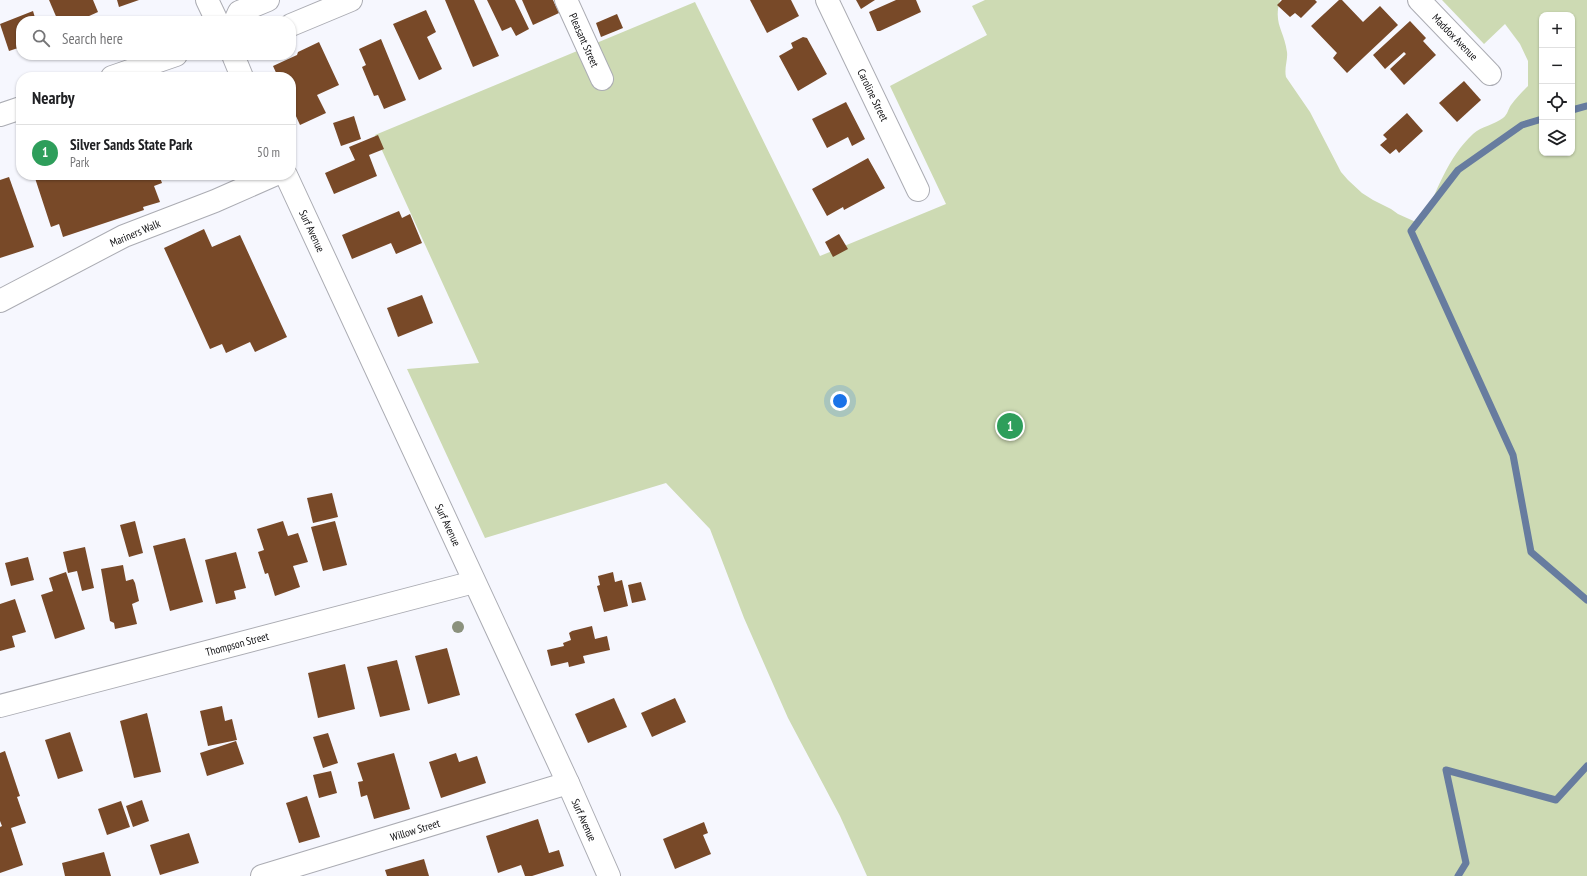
<!DOCTYPE html>
<html lang="en">
<head>
<meta charset="utf-8">
<style>
  body { margin:0; font-family:"PT Sans Narrow",sans-serif; background:#f6f6f6; color:#202124 }
  .controls { position:absolute; right:12px; top:12px; display:grid; overflow:hidden; border-radius:8px; box-shadow:0 1px 3px #0004 }
  .controls button { width:36px; height:36px; display:grid; place-items:center; padding:0; border:0; border-bottom:1px solid #e0e0e0; background:#fff; color:#202124; font:20px sans-serif }
  .you { position:absolute; left:840px; top:401px; width:14px; height:14px; margin:-10px; border:3px solid #fff; border-radius:50%; background:#1a73e8; box-shadow:0 0 0 6px #1a73e833 }
  .badge { display:grid; place-items:center; width:26px; height:26px; border-radius:50%; background:#db2777; color:#fff; font-size:13px; font-weight:700 }
  .pin { position:absolute; translate:-50% -50%; border:2px solid #fff; box-shadow:0 1px 4px #0006 }
  .list { margin:0; padding:0; list-style:none }
  h2 { display:flex; justify-content:space-between; align-items:center; height:52px; margin:0; padding:0 16px; font-size:17px }
  h2 small { font-size:13px; font-weight:400; color:#757577 }
  .list li { display:grid; grid-template-columns:26px 1fr auto; gap:12px; align-items:center; box-sizing:border-box; height:56px; padding:0 16px; border-top:1px solid #e0e0e0 }
  .list b { display:block; font-size:15px; white-space:nowrap }
  .list p { margin:0; font-size:13px; white-space:nowrap; color:#757577 }
  .list em { font-size:13px; font-style:normal; color:#757577 }
  .icon { flex:none; width:22px; height:22px; fill:none; stroke:currentColor; stroke-width:2; stroke-linecap:round; stroke-linejoin:round }
  .map { position:relative; flex:none; width:1587px; height:876px; overflow:hidden }
  .search { position:absolute; background:#fff; box-shadow:0 1px 3px #0004; left:16px; top:16px; width:280px; height:44px; display:flex; align-items:center; gap:10px; box-sizing:border-box; padding:0 14px; border-radius:16px; color:#757577; font-size:15px }
  .panel { position:absolute; background:#fff; box-shadow:0 1px 3px #0004; left:16px; top:72px; width:280px; height:108px; border-radius:16px }
  .map>svg:first-child { display:block }
</style>
</head>
<body>
<div class="map">
<svg width="1587" height="876" viewBox="0 0 1587 876">
  <rect width="100%" height="100%" fill="#f6f7fe"/>
  <path fill="#cddab3" fill-rule="evenodd" d="M985,0H1280C1273,24 1284,30 1287,52C1288,60 1284,68 1286,77L1310,112L1341,172L1348,180L1362,193L1373,200L1391,209L1398,214L1418,223L1423,222C1436,192 1448,157 1473,134C1482,126 1494,125 1503,118C1508,114 1508,109 1511,105C1516,98 1522,92 1528,86V61L1520,44L1505,24L1484,44L1442,0H1587V876H867L840,816L788,718L744,618L710,529L666,483L485,538L407,369L479,363L375,135L695,2L820,256L946,204L890,86L987,35L972,6ZM1542,15H1572V153H1542Z"/>
  <g fill="none" stroke-linecap="round" stroke-linejoin="round">
    <g stroke="#677c9f" stroke-width="7">
      <path d="M1572,110L1587,106"/>
      <path d="M1542,119L1522,125L1458,170L1411,231L1513,455L1531,552L1587,600"/>
      <path d="M1458,876L1466,863L1446,770L1556,800L1587,766"/>
    </g>
  </g>
  <g fill="#784928">
    <path d="M49,0H93L98,12L78,21H58Z"/>
    <path d="M117,0H139L119,7Z"/>
    <path d="M445,0H474L499,56L473,67Z"/>
    <path d="M487,0H515L529,29L516,36L511,27L502,31Z"/>
    <path d="M522,0H553L559,13L533,25Z"/>
    <path d="M750,0H791L799,16L767,33Z"/>
    <path d="M856,0H875L861,9Z"/>
    <path d="M896,0H916L921,12L880,31H877L869,12Z"/>
    <path d="M1282,0H1315L1317,2L1301,18L1295,13L1290,17L1277,5Z"/>
    <path d="M1339,0H1342L1363,22L1380,6L1398,25L1347,73L1333,58L1337,53L1311,26Z"/>
    <path d="M426,10L436,32L427,37L442,69L419,80L393,24Z"/>
    <path d="M33,11L36,21H21V47L9,51L0,24Z"/>
    <path d="M617,14L623,28L601,37L596,23Z"/>
    <path d="M1410,21L1426,38L1423,41L1436,55L1404,85L1390,69L1406,54L1404,52L1385,69L1373,55Z"/>
    <path d="M803,37L807,38L827,74L798,91L779,56L793,48L791,43Z"/>
    <path d="M381,39L406,100L384,109L378,95L374,96L362,67L366,65L359,49Z"/>
    <path d="M319,42L339,85L317,95L326,113L300,125L291,105V77H278L273,66L297,55L298,52Z"/>
    <path d="M1464,81L1481,100L1457,122L1439,103Z"/>
    <path d="M846,102L865,139L852,146L848,137L827,148L812,119Z"/>
    <path d="M1407,113L1423,131L1399,153L1396,149L1390,154L1380,145L1387,139L1383,135Z"/>
    <path d="M354,116L361,139L341,146L333,123Z"/>
    <path d="M378,135L384,149L369,155L377,176L334,194L325,173L355,160L349,147Z"/>
    <path d="M868,158L885,188L844,210L843,207L827,216L812,189Z"/>
    <path d="M34,175H159L162,183L154,186L160,202L143,207L144,210L63,237L59,224L51,227Z"/>
    <path d="M9,177L34,247L0,258V180Z"/>
    <path d="M399,211L402,218L410,214L422,243L396,254L391,243L352,259L342,235Z"/>
    <path d="M204,229L212,247L240,235L287,337L255,352L250,342L226,353L222,344L210,349L164,248Z"/>
    <path d="M839,234L848,249L833,257L825,242Z"/>
    <path d="M422,295L433,323L398,337L387,308Z"/>
    <path d="M332,493L338,517L313,523L307,498Z"/>
    <path d="M135,521L143,553L129,557L120,525Z"/>
    <path d="M283,521L288,536L298,533L308,562L293,566L300,587L275,596L268,573L265,574L258,552L264,550L257,529Z"/>
    <path d="M335,521L347,565L323,571L311,527Z"/>
    <path d="M185,538L203,602L170,611L153,546Z"/>
    <path d="M85,547L94,588L82,591L77,571L68,573L63,552Z"/>
    <path d="M236,552L246,588L234,591L236,599L216,604L205,560Z"/>
    <path d="M28,557L34,580L11,586L5,563Z"/>
    <path d="M123,565L126,581L133,579L135,583L139,601L132,604L137,624L115,629L114,623L110,621L101,569Z"/>
    <path d="M66,572L85,629L55,639L41,595L53,591L49,578Z"/>
    <path d="M613,572L615,582L622,580L628,606L604,612L597,586L600,585L598,576Z"/>
    <path d="M641,582L646,600L632,603L628,585Z"/>
    <path d="M15,599L26,632L12,636L15,647L0,651V604Z"/>
    <path d="M592,626L595,639L607,636L610,650L583,656L585,663L569,667L568,662L551,666L547,650L564,646L563,643L571,640L569,633L572,631Z"/>
    <path d="M447,648L460,695L428,704L415,656Z"/>
    <path d="M397,660L410,710L380,717L367,667Z"/>
    <path d="M345,664L355,709L318,718L308,673Z"/>
    <path d="M614,698L627,727L588,743L575,714Z"/>
    <path d="M675,698L686,722L652,737L641,713Z"/>
    <path d="M222,706L225,721L232,719L237,740L208,746L200,711Z"/>
    <path d="M147,713L161,772L134,778L120,721Z"/>
    <path d="M70,732L83,771L58,779L45,740Z"/>
    <path d="M328,733L338,763L323,768L313,737Z"/>
    <path d="M236,741L244,764L207,776L200,753Z"/>
    <path d="M5,751L20,796L17,797L26,823L11,828L23,865L0,873V827L2,826L0,821V753Z"/>
    <path d="M394,753L410,809L374,819L367,795L361,797L358,782L363,781L357,763Z"/>
    <path d="M456,753L459,762L477,756L486,783L441,798L429,762Z"/>
    <path d="M331,771L337,793L319,798L313,775Z"/>
    <path d="M307,796L320,837L299,843L286,803Z"/>
    <path d="M142,800L149,821L133,827L126,806Z"/>
    <path d="M121,801L130,827L107,835L98,809Z"/>
    <path d="M538,819L549,853L559,850L564,866L532,876H525L521,865L498,873L486,836Z"/>
    <path d="M704,822L708,833L703,835L711,854L675,869L663,839Z"/>
    <path d="M189,833L199,863L160,875L150,845Z"/>
    <path d="M104,852L111,876H65L62,863Z"/>
    <path d="M424,859L429,876H387L385,870Z"/>
  </g>
  <g fill="none" stroke-linecap="round" stroke-linejoin="round">
    <g stroke="#abacb3" stroke-width="24">
      <g id="minor">
        <path d="M207,0L217,21"/>
        <path d="M566,0L602,79"/>
        <path d="M827,0L918,190"/>
        <path d="M1419,0L1490,74"/>
        <path d="M235,21L239,12L268,0"/>
        <path d="M291,25L351,0"/>
        <path d="M233,55L242,77"/>
        <path d="M112,77L176,55"/>
        <path d="M0,115L21,108"/>
        <path d="M286,175L568,783L609,876"/>
        <path d="M0,301L124,236L215,201L274,175"/>
        <path d="M0,706L474,582"/>
        <path d="M262,876L568,783"/>
      </g>
    </g>
    <use href="#minor" stroke="#fff" stroke-width="22"/>
  </g>
  <circle fill="#8b917d" cx="458" cy="627" r="6"/>
  <g text-anchor="middle" dominant-baseline="central" stroke-width="4" stroke-linejoin="round" paint-order="stroke">
    <g font-size="11" fill="#0f0f11" stroke="#fff">
      <text transform="translate(1455 37) rotate(46)">Maddox Avenue</text>
      <text transform="translate(584 40) rotate(66)">Pleasant Street</text>
      <text transform="translate(873 95) rotate(64)">Caroline Street</text>
      <text transform="translate(312 231) rotate(65)">Surf Avenue</text>
      <text transform="translate(135 233) rotate(-23)">Mariners Walk</text>
      <text transform="translate(448 525) rotate(65)">Surf Avenue</text>
      <text transform="translate(237 644) rotate(-15)">Thompson Street</text>
      <text transform="translate(584 820) rotate(66)">Surf Avenue</text>
      <text transform="translate(415 830) rotate(-17)">Willow Street</text>
    </g>
  </g>
</svg>
<div class="controls">
<button>+</button>
<button>−</button>
<button><svg class="icon" aria-label="locate" viewBox="0 0 24 24"><circle cx="12" cy="12" r="6"/><path d="M12 2v4M12 18v4M2 12h4M18 12h4"/></svg></button>
<button><svg class="icon" aria-label="layers" viewBox="0 0 24 24"><path d="M12 4l9 5-9 5-9-5zM3 14l9 5 9-5"/></svg></button>
</div>
<div class="you"></div>
<div class="pin badge" style="left:1010px;top:426px;background:#2e9e5b">1</div>
<div class="search"><svg class="icon" aria-label="search" viewBox="0 0 24 24"><circle cx="10" cy="10" r="6"/><path d="M15 15l6 6"/></svg>Search here</div>
<section class="panel">
<h2>Nearby<small></small></h2>
<ul class="list">
<li><span class="badge" style="background:#2e9e5b">1</span><div><b>Silver Sands State Park</b><p>Park</p></div><em>50 m</em></li>
</ul>
</section>
</div>
</body>
</html>
